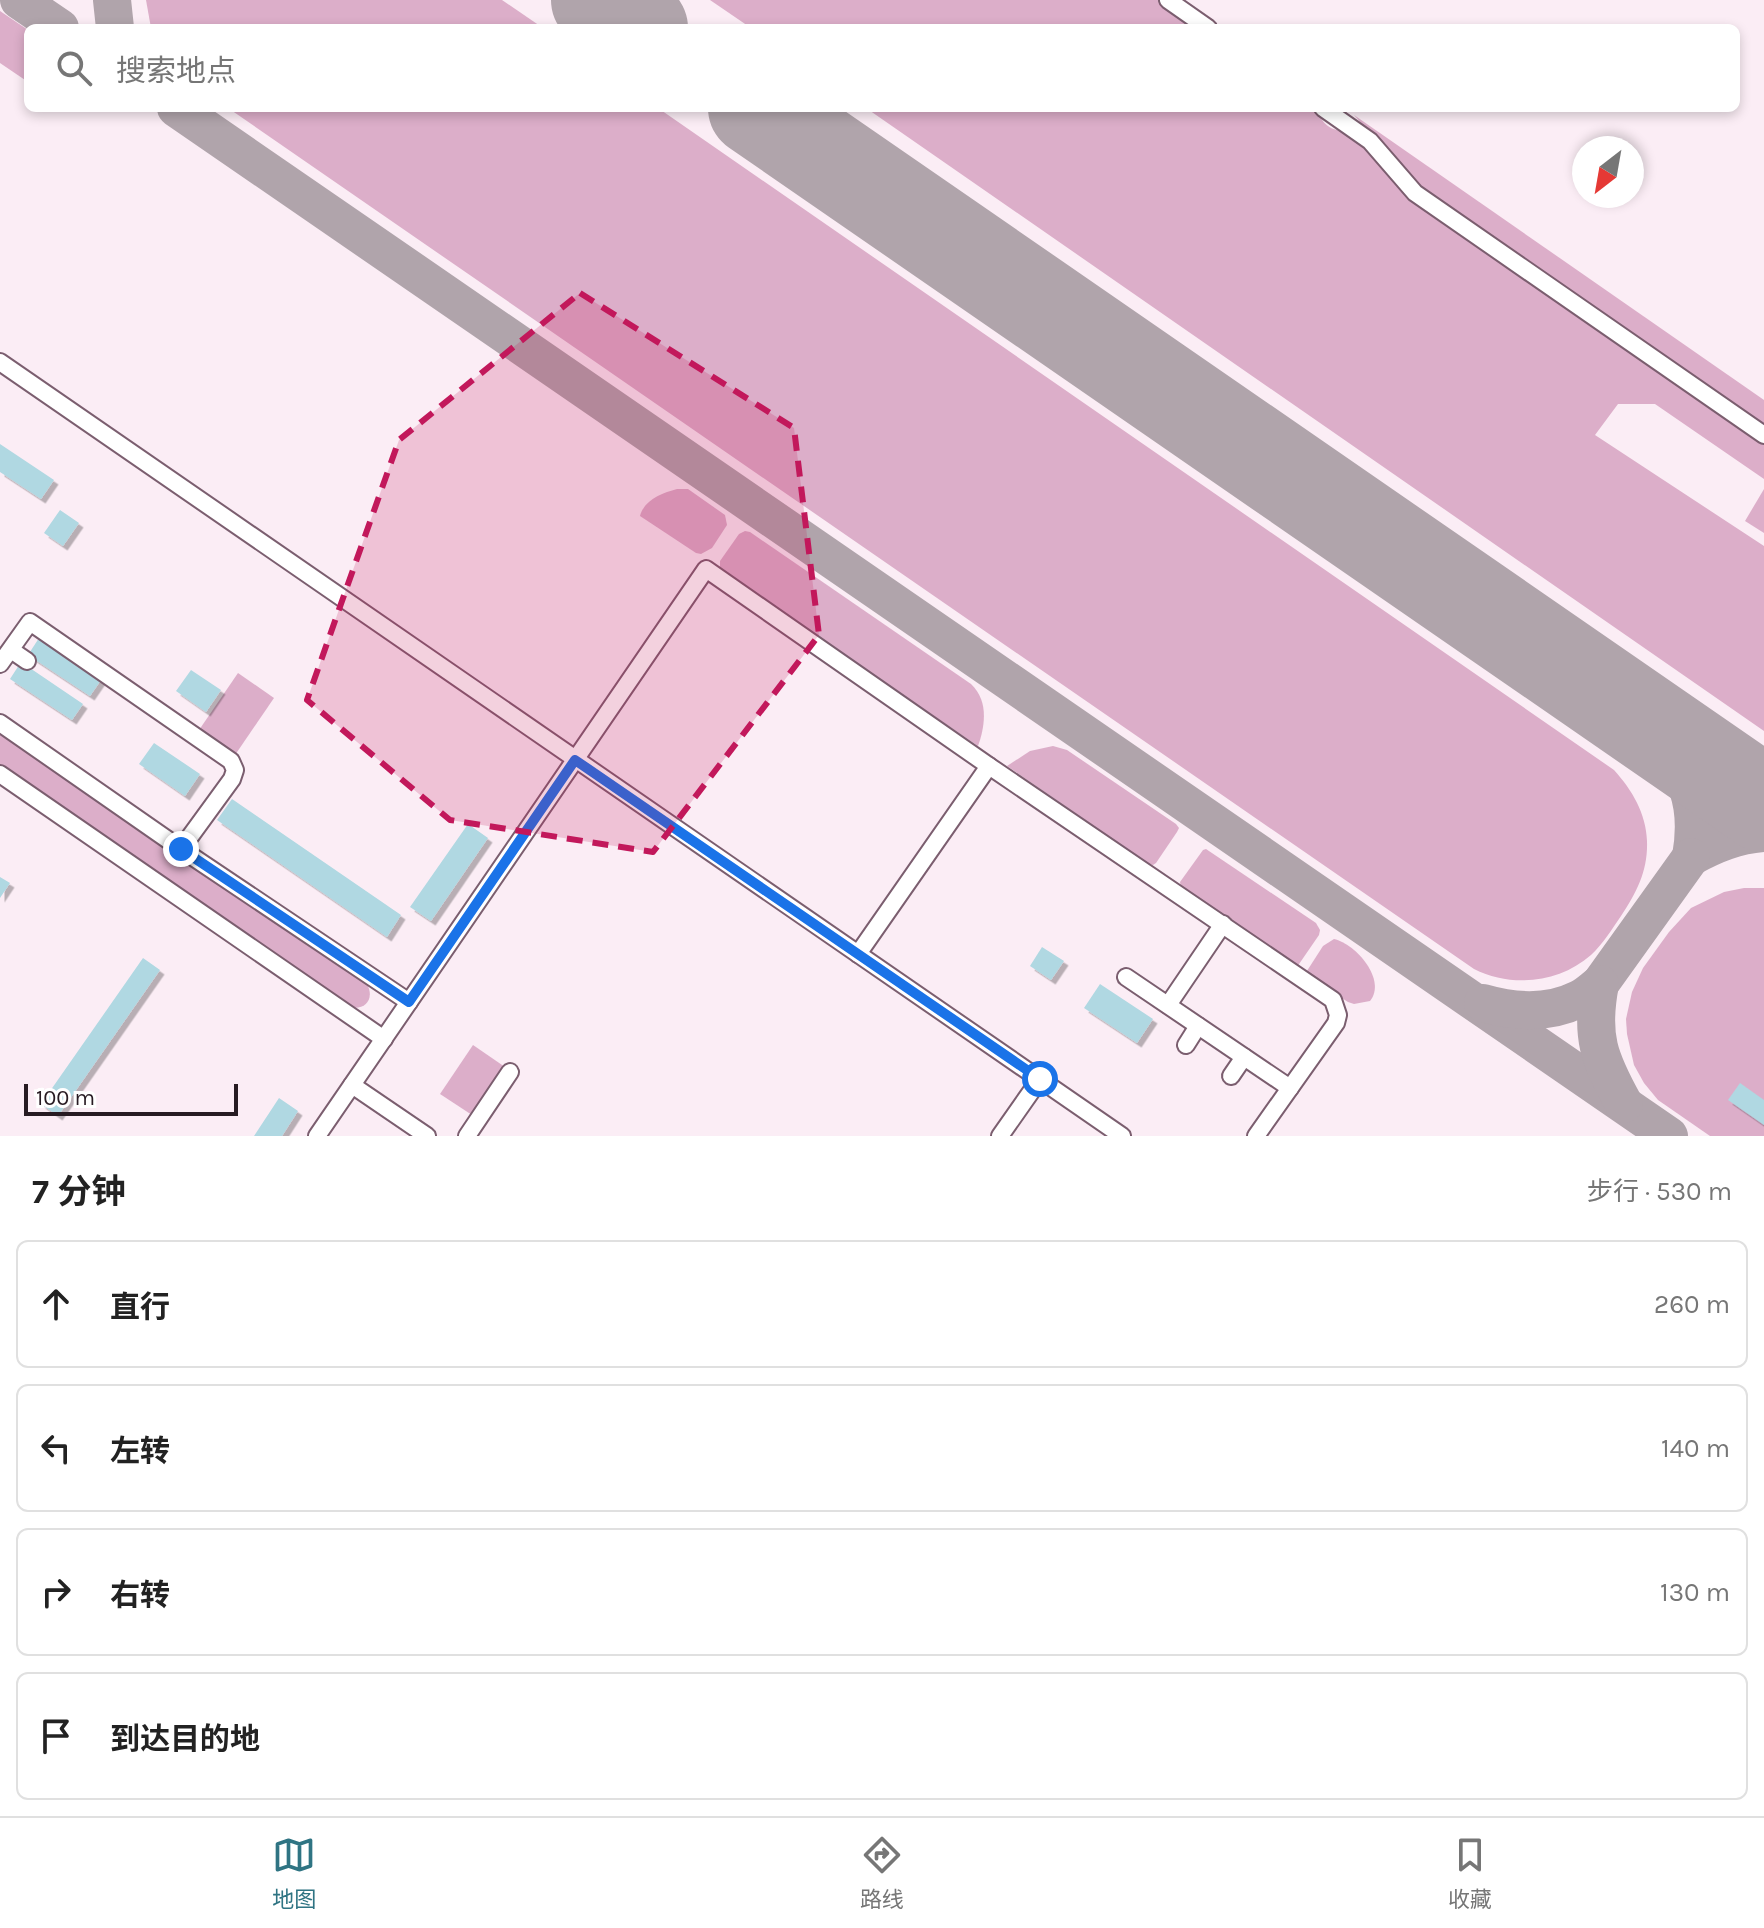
<!DOCTYPE html>
<html lang="zh">
<head>
<meta charset="utf-8">
<style>
  body { margin:0; font-family:Karla,"Noto Sans SC",sans-serif; background:#f6f6f6; color:#222 }
  .compass { position:absolute; left:1572px; top:136px; width:72px; height:72px; border-radius:50%; background:#fff; box-shadow:0 4px 12px #0003; rotate:211deg }
  .scale { position:absolute; left:24px; bottom:20px; width:214px; box-sizing:border-box; padding-left:8px; border:4px solid #271b22; border-top:0; font-size:22px; line-height:28px; white-space:nowrap; color:#271b22; -webkit-text-stroke:6px #fff; paint-order:stroke }
  .stop { position:absolute; width:24px; height:24px; margin:-18px; border:6px solid #1a73e8; border-radius:50%; background:#fff }
  .stop.end { background:#1a73e8; border-color:#fff; box-shadow:0 2px 8px #0008 }
  .list { margin:0; padding:0; list-style:none }
  h2 { display:flex; justify-content:space-between; align-items:center; height:104px; margin:0; padding:0 32px; font-size:34px }
  h2 small { font-size:26px; font-weight:400; color:#767676 }
  .list li { display:grid; grid-template-columns:52px 1fr auto; gap:24px; align-items:center; box-sizing:border-box; height:128px; margin:0 16px 16px; padding:0 16px; border:2px solid #e0e0e0; border-radius:12px }
  .list b { display:block; font-size:30px; white-space:nowrap }
  .list em { font-size:26px; font-style:normal; color:#767676 }
  .icon { flex:none; width:44px; height:44px; fill:none; stroke:currentColor; stroke-width:2; stroke-linecap:round; stroke-linejoin:round }
  .map { position:relative; flex:none; width:1764px; height:1136px; overflow:hidden }
  .search { position:absolute; background:#fff; box-shadow:0 4px 12px #0003; left:24px; right:24px; top:24px; height:88px; display:flex; align-items:center; gap:20px; box-sizing:border-box; padding:0 28px; border-radius:12px; color:#767676; font-size:30px }
  .sheet { height:680px; background:#fff }
  nav { display:flex; justify-content:space-around; align-items:center; box-sizing:border-box; height:112px; border-top:2px solid #e0e0e0; background:#fff; font-size:22px; color:#767676 }
  nav a { display:grid; justify-items:center; gap:4px }
  nav .on { color:#2f7483 }
  .map>svg:first-child { display:block }
</style>
</head>
<body>
<div class="map">
<svg width="1764" height="1136" viewBox="0 0 1764 1136">
  <defs>
    <filter id="shadow"><feDropShadow dx="4.5" dy="4.5" stdDeviation="0" flood-color="#0004"/></filter>
  </defs>
  <rect width="100%" height="100%" fill="#fbedf5"/>
  <g fill="#dcaec9">
    <path d="M146,0H502L543,28H151Z"/>
    <path d="M710,0H1161L1201,28H751Z"/>
    <path d="M0,11L28,30V82L0,63Z"/>
    <path d="M228,108H658L1614,770C1632,790 1646,813 1647,841C1648,870 1637,892 1621,916C1612,929 1603,944 1591,955C1559,983 1512,988 1474,969Z"/>
    <path d="M866,108H1317C1322,126 1332,132 1351,131L1406,193L1764,439V479L1655,404H1618L1595,435L1764,546V731Z"/>
    <path d="M1354,115L1764,400V427L1416,186Z"/>
    <path d="M677,489H688L725,515L727,525L712,548L701,554L696,553L640,516C644,500 662,493 677,489Z"/>
    <path d="M1764,489V533L1745,521Z"/>
    <path d="M745,531L750,532L971,684C989,701 985,726 978,746L722,572L720,568V561L739,534Z"/>
    <path d="M238,673L274,698L233,758L197,733Z"/>
    <path d="M0,731L367,984C375,999 365,1011 349,1007L0,766Z"/>
    <path d="M1053,746L1067,750L1176,824L1179,828L1177,832L1156,863L1153,865L1149,864L1007,766L1030,751Z"/>
    <path d="M1206,849L1316,923L1320,930L1319,935L1297,967L1181,887L1180,882L1203,850Z"/>
    <path d="M1744,888H1764V1136H1710L1658,1100L1644,1083L1634,1065L1627,1034L1626,1019L1632,992L1643,968L1669,932L1691,908L1724,892Z"/>
    <path d="M1334,939C1356,944 1387,980 1370,1001L1354,1004L1348,1002L1305,974L1323,946Z"/>
    <path d="M473,1045L505,1067L472,1115L440,1094Z"/>
  </g>
  <g fill="none" stroke-linecap="round" stroke-linejoin="round">
    <g stroke="#b0a4ab" stroke-width="38">
      <path d="M19,0L60,28"/>
      <path d="M112,0L115,28"/>
      <path d="M176,108L1669,1136"/>
      <path d="M1653,728C1685,774 1701,800 1691,857C1715,844 1737,835 1764,833"/>
      <path d="M1600,984L1691,857"/>
      <path d="M1483,1003C1514,1012 1549,1014 1579,999C1586,996 1593,989 1600,984C1590,1036 1599,1059 1624,1104"/>
    </g>
    <g stroke="#b0a4ab" stroke-width="96">
      <path d="M599,0L640,28"/>
      <path d="M756,108L1764,804"/>
    </g>
  </g>
  <g fill="#b0d8e2" filter="url(#shadow)">
    <path d="M0,444L54,480L41,499L0,472Z"/>
    <path d="M60,510L79,523L63,546L44,533Z"/>
    <path d="M39,638L101,680L90,696L28,655Z"/>
    <path d="M21,662L83,704L72,720L10,679Z"/>
    <path d="M191,670L221,690L206,712L176,691Z"/>
    <path d="M154,743L200,774L185,796L139,764Z"/>
    <path d="M232,799L401,915L387,937L217,820Z"/>
    <path d="M468,824L488,838L431,921L410,907Z"/>
    <path d="M0,877L10,883L0,898Z"/>
    <path d="M1042,947L1064,961L1051,980L1030,966Z"/>
    <path d="M143,958L160,970L58,1116L41,1104Z"/>
    <path d="M1100,984L1153,1019L1137,1043L1084,1008Z"/>
    <path d="M1740,1083L1764,1100V1125L1728,1100Z"/>
    <path d="M279,1098L298,1111L282,1136H254Z"/>
  </g>
  <g fill="none" stroke-linecap="round" stroke-linejoin="round">
    <g stroke="#7b5e6f" stroke-width="20">
      <g id="minor">
        <path d="M1168,0L1208,28"/>
        <path d="M1323,108L1370,141L1415,193L1764,435"/>
        <path d="M0,362L1122,1136"/>
        <path d="M11,650L27,661"/>
        <path d="M0,664L30,622L231,761L235,770L232,779L181,849"/>
        <path d="M0,723L181,849L409,1002"/>
        <path d="M989,766L1333,1000L1338,1015L1336,1023L1256,1136"/>
        <path d="M0,774L384,1039"/>
        <path d="M1126,977L1290,1088"/>
        <path d="M1168,1005L1223,924"/>
        <path d="M1186,1045L1198,1026"/>
        <path d="M1231,1076L1244,1057"/>
        <path d="M352,1085L427,1136"/>
        <path d="M317,1136L706,569L989,766L858,954"/>
        <path d="M467,1136L510,1072"/>
        <path d="M1000,1136L1040,1079"/>
      </g>
    </g>
    <use href="#minor" stroke="#fff" stroke-width="16"/>
  </g>
  <g fill="none" stroke-linecap="round" stroke-linejoin="round">
    <path stroke="#1a73e8" stroke-width="10" d="M181,849L409,1002L575,760L1040,1079"/>
  </g>
  <path fill="#c2185b" fill-opacity="0.2" stroke="#c2185b" stroke-width="6" stroke-dasharray="16 10" stroke-linejoin="round" d="M580,293L794,428L819,635L653,852L450,820L307,700L399,440Z"/>
</svg>
<svg class="compass" viewBox="-18 -18 36 36"><path d="M0-13l5 13h-10z" fill="#e53935"/><path d="M0 13l5-13h-10z" fill="#767676"/></svg>
<div class="scale">100 m</div>
<div class="stop" style="left:1040px;top:1079px"></div>
<div class="stop end" style="left:181px;top:849px"></div>
<div class="search"><svg class="icon" aria-label="search" viewBox="0 0 24 24"><circle cx="10" cy="10" r="6"/><path d="M15 15l6 6"/></svg>搜索地点</div>
</div>
<section class="sheet">
<h2>7 分钟<small>步行 · 530 m</small></h2>
<ul class="list">
<li><svg class="icon" aria-label="ahead" viewBox="0 0 24 24"><path d="M12 20V5M6 11l6-6 6 6"/></svg><div><b>直行</b></div><em>260 m</em></li>
<li><svg class="icon" aria-label="left" viewBox="0 0 24 24"><path d="M17 20v-9H6M10 6l-5 5 5 5"/></svg><div><b>左转</b></div><em>140 m</em></li>
<li><svg class="icon" aria-label="right" viewBox="0 0 24 24"><path d="M7 20v-9h11M14 6l5 5-5 5"/></svg><div><b>右转</b></div><em>130 m</em></li>
<li><svg class="icon" aria-label="arrive" viewBox="0 0 24 24"><path d="M6 21V4h12l-3 4 3 4H6"/></svg><div><b>到达目的地</b></div></li>
</ul>
</section>
<nav>
<a class="on"><svg class="icon" aria-label="map" viewBox="0 0 24 24"><path d="M3 6l6-2 6 2 6-2v14l-6 2-6-2-6 2zM9 4v14M15 6v14"/></svg>地图</a>
<a><svg class="icon" aria-label="directions" viewBox="0 0 24 24"><path d="M12 3l9 9-9 9-9-9zM9 14v-3h6M13 9l2 2-2 2"/></svg>路线</a>
<a><svg class="icon" aria-label="saved" viewBox="0 0 24 24"><path d="M7 4h10v16l-5-4-5 4z"/></svg>收藏</a>
</nav>
</body>
</html>
